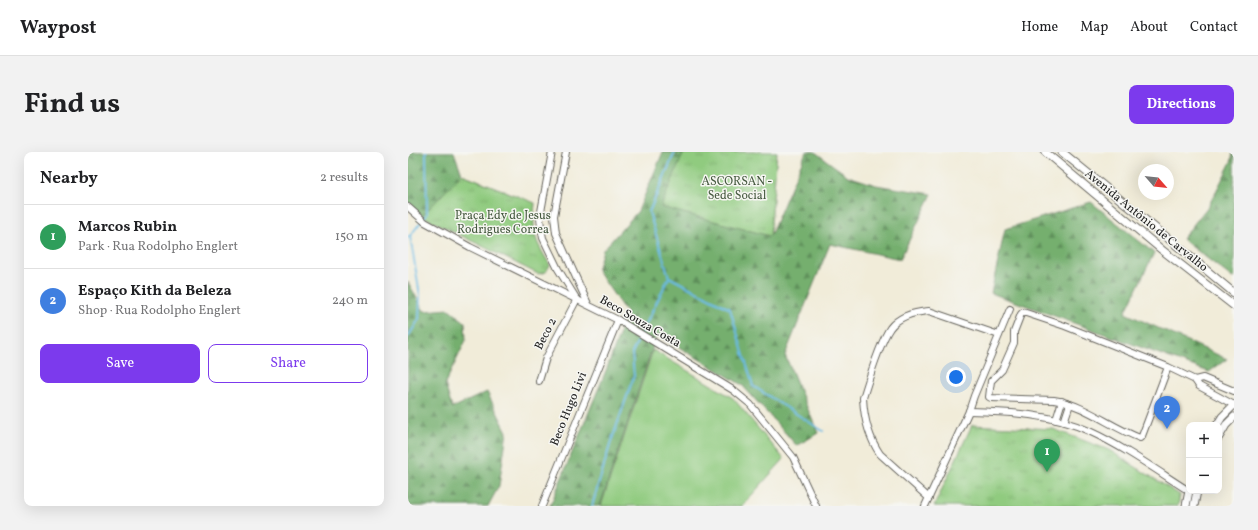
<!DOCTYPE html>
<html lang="en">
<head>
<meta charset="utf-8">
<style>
  body { margin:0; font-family:Vollkorn,serif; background:#f2f2f2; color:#202124 }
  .controls { position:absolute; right:12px; bottom:12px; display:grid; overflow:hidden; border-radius:8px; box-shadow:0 4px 16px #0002 }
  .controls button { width:36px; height:36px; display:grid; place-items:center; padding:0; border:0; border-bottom:1px solid #e0e0e0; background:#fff; color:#202124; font:20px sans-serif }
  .compass { position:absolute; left:730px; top:12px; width:36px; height:36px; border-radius:50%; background:#fff; box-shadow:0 4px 16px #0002; rotate:118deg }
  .you { position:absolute; left:548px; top:225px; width:14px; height:14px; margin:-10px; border:3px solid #fff; border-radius:50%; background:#1a73e8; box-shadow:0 0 0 6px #1a73e833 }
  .badge { display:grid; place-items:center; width:26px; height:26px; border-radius:50%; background:#7c3aed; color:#fff; font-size:13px; font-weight:700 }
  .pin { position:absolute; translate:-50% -33px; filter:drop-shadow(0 1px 2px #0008) }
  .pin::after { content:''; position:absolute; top:21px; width:14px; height:12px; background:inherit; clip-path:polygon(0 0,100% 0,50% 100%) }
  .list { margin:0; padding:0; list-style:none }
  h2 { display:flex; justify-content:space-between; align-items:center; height:52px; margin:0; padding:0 16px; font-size:17px }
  h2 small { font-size:13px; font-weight:400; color:#757577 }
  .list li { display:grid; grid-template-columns:26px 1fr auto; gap:12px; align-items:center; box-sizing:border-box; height:64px; padding:0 16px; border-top:1px solid #e0e0e0 }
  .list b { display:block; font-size:15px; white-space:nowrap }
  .list p { margin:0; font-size:13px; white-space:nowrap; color:#757577 }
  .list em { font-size:13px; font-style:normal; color:#757577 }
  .actions { display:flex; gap:8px; padding:12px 16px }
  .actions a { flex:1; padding:9px 0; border:1px solid #7c3aed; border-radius:8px; text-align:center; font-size:14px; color:#7c3aed }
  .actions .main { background:#7c3aed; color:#fff }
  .map { position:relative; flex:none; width:826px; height:354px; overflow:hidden; border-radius:8px }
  header { display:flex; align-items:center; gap:24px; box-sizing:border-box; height:56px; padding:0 20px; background:#fff; border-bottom:1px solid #e0e0e0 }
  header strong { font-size:19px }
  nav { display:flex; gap:22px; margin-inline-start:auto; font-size:14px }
  .intro { display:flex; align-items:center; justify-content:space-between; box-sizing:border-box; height:96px; padding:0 24px }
  h1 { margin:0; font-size:28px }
  .button { padding:10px 18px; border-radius:8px; background:#7c3aed; color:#fff; font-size:14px; font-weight:700 }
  main { display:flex; gap:24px; padding:0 24px }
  aside { flex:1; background:#fff; border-radius:8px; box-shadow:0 4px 16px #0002 }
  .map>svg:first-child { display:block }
</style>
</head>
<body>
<header>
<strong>Waypost</strong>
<nav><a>Home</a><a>Map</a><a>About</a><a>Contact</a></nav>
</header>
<div class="intro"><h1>Find us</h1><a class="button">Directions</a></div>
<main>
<aside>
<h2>Nearby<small>2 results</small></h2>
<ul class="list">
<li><span class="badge" style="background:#2e9e5b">1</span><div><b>Marcos Rubin</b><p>Park · Rua Rodolpho Englert</p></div><em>150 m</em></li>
<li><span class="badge" style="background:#3f7fe0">2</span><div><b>Espaço Kith da Beleza</b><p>Shop · Rua Rodolpho Englert</p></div><em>240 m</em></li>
</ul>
<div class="actions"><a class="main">Save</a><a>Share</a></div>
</aside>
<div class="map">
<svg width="826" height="354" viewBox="0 0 826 354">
  <defs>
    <pattern id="forest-firs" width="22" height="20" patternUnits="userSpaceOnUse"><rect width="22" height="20" fill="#74af6e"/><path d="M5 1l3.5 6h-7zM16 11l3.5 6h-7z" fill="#5e8e5a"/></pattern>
    <pattern id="park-tufts" width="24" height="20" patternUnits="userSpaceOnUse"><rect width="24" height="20" fill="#90cb7f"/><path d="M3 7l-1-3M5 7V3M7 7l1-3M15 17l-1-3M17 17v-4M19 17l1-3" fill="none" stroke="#7cae6d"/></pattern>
  </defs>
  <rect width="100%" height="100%" fill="#f6f6f2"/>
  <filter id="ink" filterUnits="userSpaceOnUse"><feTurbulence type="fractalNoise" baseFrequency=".025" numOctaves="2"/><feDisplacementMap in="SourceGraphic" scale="8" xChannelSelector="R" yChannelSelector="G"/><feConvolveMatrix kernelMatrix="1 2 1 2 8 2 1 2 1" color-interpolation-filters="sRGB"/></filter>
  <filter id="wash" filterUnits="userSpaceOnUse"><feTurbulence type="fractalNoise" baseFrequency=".012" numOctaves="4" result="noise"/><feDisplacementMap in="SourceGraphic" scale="16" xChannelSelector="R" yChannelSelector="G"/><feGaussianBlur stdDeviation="0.9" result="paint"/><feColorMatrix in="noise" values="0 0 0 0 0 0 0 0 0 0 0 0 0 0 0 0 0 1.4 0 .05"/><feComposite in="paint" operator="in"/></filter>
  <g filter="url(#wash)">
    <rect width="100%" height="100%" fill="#f1ecd9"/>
    <path fill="#90cb7f" stroke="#56744e" d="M245,198L325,246L376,307L334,354H193Z"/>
    <g fill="url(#forest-firs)" stroke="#486645">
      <path d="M0,0H46L54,22L104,42L14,64L0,52Z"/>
      <path d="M255,0H276L254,55L362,84L398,0H407L440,24L468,33L524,42L492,107L422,92L377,203L410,281L389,294L334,233L249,182L192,354H142L199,216L219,162L189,118L195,98L230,59Z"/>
      <path d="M825,0H826V127L774,87L801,53L823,10Z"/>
      <path d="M683,50L746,101L717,161L819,207L801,220L583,141L597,77Z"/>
      <path d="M0,130L16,159L41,157L57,170L58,188L37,232L44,256L79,240L99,280L91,334L80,354H0Z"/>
    </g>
    <g fill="url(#park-tufts)" stroke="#56744e">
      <path d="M276,0H369L362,84L253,55Z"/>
      <path d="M54,22L127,51C124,81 126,87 142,113L138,120L130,122L14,64Z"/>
      <path d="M564,273L645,277L701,298L772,343L770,354H526Z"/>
    </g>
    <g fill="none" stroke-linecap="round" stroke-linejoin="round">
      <g stroke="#6abbe5" stroke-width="2">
        <path d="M0,85L2,84L19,62L18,0"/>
        <path d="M261,125L322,157L345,234L415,279"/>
        <path d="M234,180L261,125L241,60L267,0"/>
        <path d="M0,185L11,167L12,143L2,84"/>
        <path d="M184,354L202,293L226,224L224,201L232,184"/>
      </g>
    </g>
  </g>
  <g filter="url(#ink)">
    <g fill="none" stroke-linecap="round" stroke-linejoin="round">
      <g stroke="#67655e" stroke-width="8">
        <g id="minor">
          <path d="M144,0L132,65L133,76L135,86L150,117L168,146"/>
          <path d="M158,0L146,64L148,81L180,152"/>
          <path d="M0,55L17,70L62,95L210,168L325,238L342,252L385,305L408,354"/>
          <path d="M760,215L657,174L615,160L613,162L606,180V191L594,218L583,229L581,245L583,246L646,248C678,253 702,275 732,286L734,284L760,215L787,228"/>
          <path d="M131,229L138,206L169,147"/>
          <path d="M826,253L791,234L787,228L795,226L826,239"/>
          <path d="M561,259C601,260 644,262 681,279C716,295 748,318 781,339"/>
          <path d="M648,268L654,249"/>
          <path d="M656,270L662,252"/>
          <path d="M521,346L472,302C461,286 456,265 455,246C461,227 471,192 482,176C491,164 507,160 521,159L591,183"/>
          <path d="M134,354L210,168"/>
          <path d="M517,354L561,259L566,244L602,157"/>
        </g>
      </g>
      <g stroke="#67655e" stroke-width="9">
        <g id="major">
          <path d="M637,0L754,98L826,154"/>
          <path d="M654,0L762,88L826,141"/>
          <path d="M809,273L814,265L826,253"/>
          <path d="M811,285L818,273L826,265"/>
          <path d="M778,354L781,339"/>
          <path d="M786,354L789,339"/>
        </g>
      </g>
      <use href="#minor" stroke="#fff" stroke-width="6"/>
      <use href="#major" stroke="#fff" stroke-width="7"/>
    </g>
  </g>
  <g text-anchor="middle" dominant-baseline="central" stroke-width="3" stroke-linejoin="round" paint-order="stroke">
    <g font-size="12" fill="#45593f" stroke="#f6f6f2">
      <text x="329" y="30">ASCORSAN -<tspan x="329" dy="14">Sede Social</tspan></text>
      <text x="95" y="64">Praça Edy de Jesus<tspan x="95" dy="14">Rodrigues Correa</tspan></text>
    </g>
    <g font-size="12" fill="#1c1c1c" stroke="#f6f6f2">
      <text transform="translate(738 69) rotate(39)">Avenida Antônio de Carvalho</text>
      <text transform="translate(232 170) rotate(30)">Beco Souza Costa</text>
      <text transform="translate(138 182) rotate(-63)">Beco 2</text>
      <text transform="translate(161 257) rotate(-68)">Beco Hugo Livi</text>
    </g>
  </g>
</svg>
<div class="controls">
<button>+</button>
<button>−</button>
</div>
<svg class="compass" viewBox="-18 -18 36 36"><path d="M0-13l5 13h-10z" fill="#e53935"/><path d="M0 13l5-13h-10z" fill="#757577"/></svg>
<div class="you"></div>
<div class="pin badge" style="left:639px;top:320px;background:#2e9e5b">1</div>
<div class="pin badge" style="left:759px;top:277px;background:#3f7fe0">2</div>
</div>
</main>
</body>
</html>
